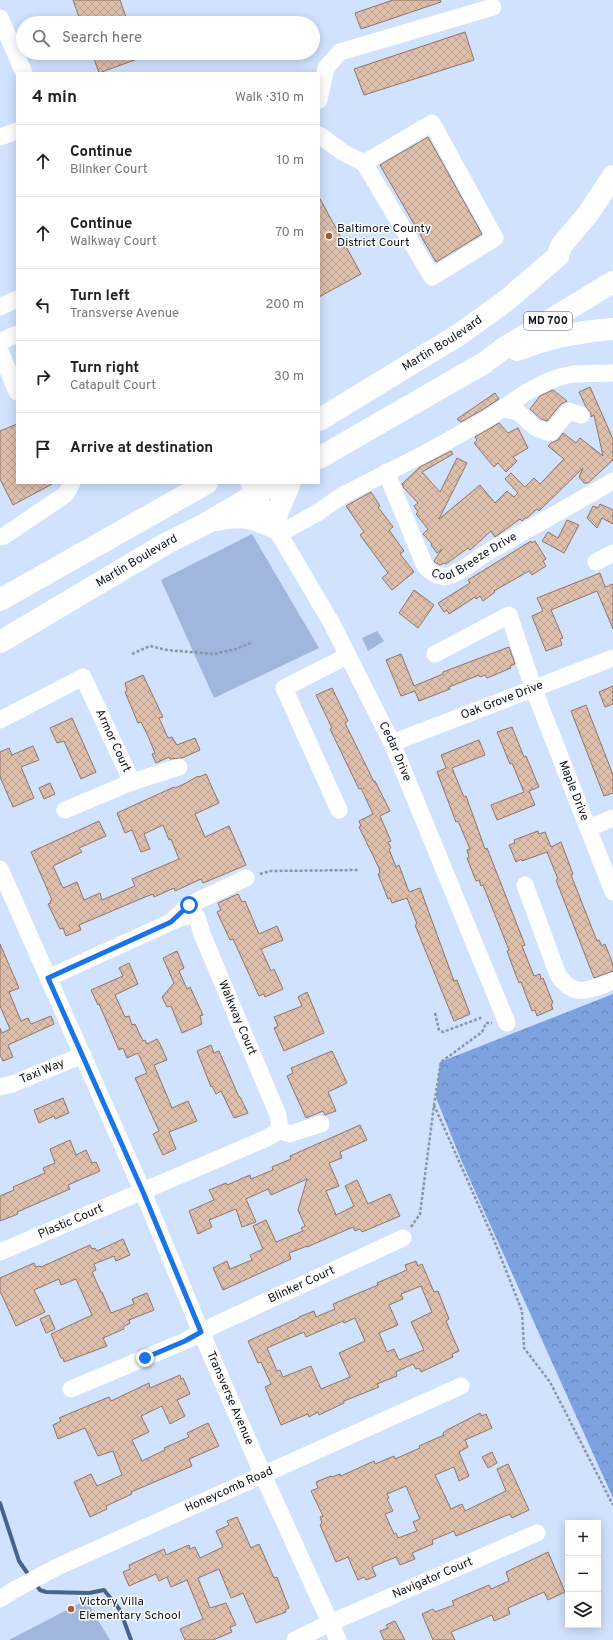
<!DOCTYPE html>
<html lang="en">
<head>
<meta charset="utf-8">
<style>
  body { margin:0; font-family:Overpass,sans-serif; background:#f2f2f2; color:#222 }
  .controls { position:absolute; right:12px; bottom:12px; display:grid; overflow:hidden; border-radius:0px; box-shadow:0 2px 10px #0003 }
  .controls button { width:36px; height:36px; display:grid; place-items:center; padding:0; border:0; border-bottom:1px solid #e0e0e0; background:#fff; color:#222; font:20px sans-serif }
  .stop { position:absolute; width:12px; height:12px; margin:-9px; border:3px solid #1a73e8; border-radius:50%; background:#fff }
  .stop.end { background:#1a73e8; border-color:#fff; box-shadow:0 1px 4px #0008 }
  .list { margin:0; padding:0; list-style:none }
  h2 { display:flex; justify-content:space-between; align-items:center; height:52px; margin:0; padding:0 16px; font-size:17px }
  h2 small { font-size:13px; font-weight:400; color:#767676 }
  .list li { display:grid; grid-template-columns:26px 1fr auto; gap:12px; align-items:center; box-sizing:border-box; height:72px; padding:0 16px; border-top:1px solid #e0e0e0 }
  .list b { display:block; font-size:15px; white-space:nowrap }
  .list p { margin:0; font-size:13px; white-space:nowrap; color:#767676 }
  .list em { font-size:13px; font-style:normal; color:#767676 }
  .icon { flex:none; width:22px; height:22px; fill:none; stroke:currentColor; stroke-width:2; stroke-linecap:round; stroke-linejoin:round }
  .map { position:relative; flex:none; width:613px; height:1640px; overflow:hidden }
  .search { position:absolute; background:#fff; box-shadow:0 2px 10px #0003; left:16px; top:16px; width:304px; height:44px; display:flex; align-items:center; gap:10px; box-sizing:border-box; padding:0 14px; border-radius:22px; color:#767676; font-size:15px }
  .panel { position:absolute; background:#fff; box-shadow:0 2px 10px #0003; left:16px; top:72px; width:304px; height:412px; border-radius:0px }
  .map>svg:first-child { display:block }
</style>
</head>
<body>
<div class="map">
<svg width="613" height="1640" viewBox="0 0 613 1640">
  <defs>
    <pattern id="forest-crowns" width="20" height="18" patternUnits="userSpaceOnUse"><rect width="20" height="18" fill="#7ea2df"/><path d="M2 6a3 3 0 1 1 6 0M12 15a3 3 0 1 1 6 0" fill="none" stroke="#6683b4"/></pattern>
    <pattern id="building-cross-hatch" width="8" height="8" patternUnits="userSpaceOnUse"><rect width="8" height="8" fill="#ddbfac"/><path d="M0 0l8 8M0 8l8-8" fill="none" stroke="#bca393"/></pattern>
  </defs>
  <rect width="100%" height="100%" fill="#d1e2fe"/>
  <path fill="url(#forest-crowns)" d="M613,994V1498L462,1162L436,1098L440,1062Z"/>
  <g fill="#a0b6dc">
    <path d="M252,534L319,648L214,698L161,580Z"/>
    <path d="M377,631L384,641L368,651L362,638Z"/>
    <path d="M86,1600L110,1640H9Z"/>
  </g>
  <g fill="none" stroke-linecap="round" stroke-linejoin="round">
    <g stroke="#48628e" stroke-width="4">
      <path d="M0,1503L19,1561L30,1577"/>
      <path d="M34,1582L40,1590L46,1592L89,1593L104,1590L120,1610L131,1640"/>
    </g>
  </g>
  <g fill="url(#building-cross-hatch)" stroke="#907564" fill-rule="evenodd">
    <path d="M73,0H120L128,23H81Z"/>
    <path d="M393,0H440L441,2L361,29L355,13Z"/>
    <path d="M465,32L474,60L364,95L354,69Z"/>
    <path d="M92,53H151V54L99,73Z"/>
    <path d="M428,137L482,234L436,262L380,165Z"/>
    <path d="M319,197L361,274L319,297Z"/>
    <path d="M590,387L613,439V460L588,483H584L579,477L583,468L539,511L537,509L527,518H525L522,521L520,519L495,537L491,531L470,550L468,548L446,564L444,563L440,565L436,563L434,561L442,549L437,553L431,545L432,544L423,534L428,529L416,514L418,512L414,506L418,503L404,488L402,484L420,467L451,451L453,454L422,472L440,492L457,458L467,463L439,519L480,485L495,503L507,491L514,497L518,493L505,479L511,473L525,487L534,478L540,484L564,459L548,446L551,443L558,440L563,433L576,443L580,438L603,456L594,415L591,417V413L586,407L579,392Z"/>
    <path d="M553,390L567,401L561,404L547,421L541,419L530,409L540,396Z"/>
    <path d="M495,393L499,399L482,410L461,422L457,419Z"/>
    <path d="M499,423L508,433L518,428L528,448L513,457L517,461L506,472L498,463L494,467L474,443L477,440L475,437Z"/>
    <path d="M17,424V483H54L13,505L0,479V431Z"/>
    <path d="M371,492L380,506L378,507L393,527L389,530L404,551L400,554L414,572L392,590L382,578L388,573L360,535L364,532L346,506Z"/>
    <path d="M600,504L613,510V524L602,518L597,528L587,518L593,506L598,508Z"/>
    <path d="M567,520L579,525L564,553L542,541L548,532L558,538Z"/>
    <path d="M531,541L532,543L535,541L546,559L543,561L546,566L532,575L529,571L494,591L495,592L483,601L480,596L476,599L475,597L449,614L447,610L444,612L438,603L470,583L468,580Z"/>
    <path d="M600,573L605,587L613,584V629L597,591L551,610L563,638L560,639L562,645L546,651L532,616L543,611L537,598Z"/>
    <path d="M414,590L434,605L418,628L399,613Z"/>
    <path d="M509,647L515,664L510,666L511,668L487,678L485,675L480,677L479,675L449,687L450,689L419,701L415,691L401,696L386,660L401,654L414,686L443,674V672Z"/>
    <path d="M143,675L163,717L159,718L168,738L172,737L177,745L195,738L200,750L182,758L170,759L169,757L156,763L152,754L155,753L148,736L141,722L138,723L125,692L127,691L125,683Z"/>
    <path d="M613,686V704L605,707L599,692Z"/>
    <path d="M332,688L348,721L345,723L374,782L375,781L390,811L380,816L391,841L388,842L391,848L389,849L396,867L399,865L409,892L420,888L454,981L457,980L470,1014L454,1021L415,925L417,924L407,898L392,903L390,898L388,899L378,874L380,873L379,868L359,827L361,826L359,821L373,814L361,788L359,789L330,729L332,728L316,695Z"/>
    <path d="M586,705L613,775V793L604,796L571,711Z"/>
    <path d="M72,718L96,772L81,779L64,741L57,743L50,728Z"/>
    <path d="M512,727L524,757L526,756L539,787L529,791L535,805L497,820L491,805L524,792L512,763L510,764L497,732Z"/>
    <path d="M479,740L485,755L452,768L464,797L466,796L485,849L487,848L525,945L522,946L534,976L540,974L541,979L543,978L553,1003L551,1004L553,1009L537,1016L535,1010L532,1011L521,982L519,983L514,970L507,951L509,950L483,885L481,886L479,880L476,881L467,858L469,857L467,850L470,849L458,821L456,822L437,772L446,768L441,755Z"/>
    <path d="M33,746L39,760L21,767L34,798L13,807L0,777V752L9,748L12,755Z"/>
    <path d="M206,774L219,803L195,814L205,837L229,826L246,865L203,883L201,879L175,891L174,888L154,897L153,894L145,897L79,925L81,930L66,936L63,928L60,929L48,904L51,903L50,901L52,900L31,852L99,821L106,836L79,848L82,852L53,866L63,888L77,882L84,900L100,893L102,900L135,886L132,879L179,859L171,839L169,840L163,825L144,834L150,849L141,852L132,830L125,833L117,813L174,787L175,788L186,783L198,776L199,777Z"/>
    <path d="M50,783L55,794L44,799L39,788Z"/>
    <path d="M538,831L539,834L545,832L551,847L561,842L573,874L571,875L597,941L599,940L602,946L605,944L613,964V971L594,978L556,880L558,879L547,852L522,861L521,859L516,862L509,845L515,843L514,840Z"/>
    <path d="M238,894L242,902L245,901L259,934L277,926L283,940L261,949L271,971L274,969L283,989L265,997L264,994L259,996L233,939L230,940L217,912L221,910L218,903Z"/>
    <path d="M0,944L19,988L9,992L21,1021L28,1018L31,1024L51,1016L54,1024L8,1045L13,1057L3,1061L0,1055V1028L2,1033L10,1029L0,1006Z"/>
    <path d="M177,951L184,968L179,971L187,989L190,987L203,1015L200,1016L202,1024L182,1033L171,1006L167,1007L162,997L174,983L163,958Z"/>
    <path d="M129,963L138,984L115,995L125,1017L129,1016L132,1025L135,1024L143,1041L145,1040L147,1044L157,1039L160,1044L167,1060L154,1065L172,1108L188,1101L197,1121L169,1132L176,1149L163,1155L153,1134L159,1131L135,1078L147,1073L138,1053L127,1058L123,1048L119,1050L99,1004L98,1005L91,990L123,976L119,968Z"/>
    <path d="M307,992L324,1033L284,1051L274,1028L278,1026L274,1017L302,1006L298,997Z"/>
    <path d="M211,1045L214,1053L219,1051L239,1097H240L248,1113L234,1118L221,1091L216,1094L212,1086L211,1087L197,1051Z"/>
    <path d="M332,1051L347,1083L328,1092L336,1111L325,1115L323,1111L306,1118L287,1076L293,1073L291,1068Z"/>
    <path d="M63,1098L69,1113L55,1119L54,1116L39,1123L34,1110Z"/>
    <path d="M360,1125L367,1140L340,1152L342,1158L329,1163L339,1186L326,1191L336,1215L354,1206L345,1186L357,1180L368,1204L390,1194L400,1216L362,1232L360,1229L355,1231L353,1227L307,1247V1246L289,1253L291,1259L223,1290L213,1268L227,1261L230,1269L252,1260L250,1255L263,1249L253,1226L266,1220L276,1242L303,1231L301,1228L305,1226L298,1210L307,1179L271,1195L268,1189L246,1199L256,1222L242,1227L236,1209L209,1220L212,1227L198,1234L189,1211L214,1200L209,1190L226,1183L227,1185L250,1175L251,1179L273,1170L272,1167L291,1159L290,1156Z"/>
    <path d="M70,1140L76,1155L86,1150L92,1163L96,1162L100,1171L68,1185L70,1189L17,1212L18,1214L0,1221V1196L14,1190L13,1187L45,1173L43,1168L55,1163L50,1149Z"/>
    <path d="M123,1239L130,1255L116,1261L114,1256L94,1264L96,1270L92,1272L101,1292H102L111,1313L134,1304L132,1299L147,1293L154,1310L129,1320L130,1323L123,1327L124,1329L103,1338L107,1346L64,1362L63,1358H61L51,1334L92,1315L76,1279L61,1285L59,1279L34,1290L45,1312L16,1326L0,1291V1278L34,1263L36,1267L40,1266L41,1267L90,1245L92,1249L95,1248L97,1251Z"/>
    <path d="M416,1261L418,1266L422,1264L434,1292L438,1291L449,1319L446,1321L459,1351L452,1354L453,1357L421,1372L419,1368L416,1369L413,1364L396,1372L397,1376L377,1384L379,1387L344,1401V1403L319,1415L318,1412L309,1417L308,1414L281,1425L265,1387L271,1384L261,1362L258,1363L248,1341L299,1318V1317L314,1311L316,1317L335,1309L333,1304L378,1285L377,1283L407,1270L405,1265ZM421,1286L432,1312L411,1322L424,1350L399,1360L394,1349L387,1352L379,1333L398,1325L389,1305L403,1299L401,1294ZM355,1318L365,1341L339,1353L350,1377L321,1389L311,1366L283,1377L280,1370L277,1371L267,1348L304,1332L306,1337L343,1321L344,1323Z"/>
    <path d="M49,1315L55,1329L46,1333L40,1319Z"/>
    <path d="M180,1375L181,1379L183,1378L190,1394L177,1400L185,1416L170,1424L162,1406L141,1416L149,1432L132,1440L142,1461L165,1450L164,1448L189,1437L187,1433L208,1423L219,1446L189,1459L192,1466L131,1492L132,1494L106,1506L107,1509L90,1517L74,1482L91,1474L97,1486L122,1475L113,1451L98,1456L85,1428L58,1439L53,1425L61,1421L59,1418L109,1397L111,1401L149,1383L150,1388Z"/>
    <path d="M480,1413L482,1416L486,1414L492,1428L465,1440L468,1447L459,1452L469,1476L459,1481L454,1467L435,1475L451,1509L462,1504L465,1511L506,1491L497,1469L508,1464L529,1510L512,1518L510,1514L456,1536L454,1531L432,1540L433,1544L412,1553L415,1559L400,1565L396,1557L372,1567L376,1576L366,1580L364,1577L358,1580L348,1557L336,1562L320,1525L322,1523L320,1517L323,1516L311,1491L318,1488L316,1482L331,1476L332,1477L340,1474L341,1476L374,1461L375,1464L394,1456L395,1459L420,1448L419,1446L444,1435L443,1433L447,1430ZM406,1486L420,1519L413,1522L417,1531L398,1538L396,1533L394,1534L385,1514L393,1511L387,1499L389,1498L387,1494Z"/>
    <path d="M492,1452L497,1463L488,1468L482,1457Z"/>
    <path d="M237,1517L251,1548L259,1544L274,1578L277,1577L289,1608L285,1610L286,1612L256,1623L243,1593L231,1598L219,1569L198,1578L210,1608L226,1603L236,1625L230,1627L232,1632L213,1640H185L180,1629L203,1619L187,1580L171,1587L167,1577L159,1581L156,1574L129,1586L123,1572L130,1569L129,1565L164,1549L166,1555L189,1545L190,1549L195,1547L200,1558L223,1547L216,1531L229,1525L227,1521Z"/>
    <path d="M548,1552L565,1592L548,1600L544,1592L508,1608L510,1614L494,1621L492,1615L451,1632L455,1640H433L422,1614L433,1609L435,1612L454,1605L452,1601L489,1585L491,1589L509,1581L506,1572Z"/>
    <path d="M395,1621L405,1640H384L380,1631L388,1628L386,1625Z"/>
  </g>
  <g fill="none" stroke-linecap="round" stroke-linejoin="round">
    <g stroke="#8895aa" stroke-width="2.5" stroke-dasharray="3 2" stroke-linecap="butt">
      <path d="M132,654L150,646L167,650L214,654L236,649L253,642"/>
      <path d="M260,874L270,871L359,870"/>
      <path d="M435,1013L439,1030L443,1032L483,1017"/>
      <path d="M434,1105L494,1240L522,1311L524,1348L550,1382L613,1505"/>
      <path d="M411,1227L420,1214L434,1105L441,1062L482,1032L486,1023H492"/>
    </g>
    <g stroke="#fff" stroke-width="17">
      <path d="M0,18L24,73"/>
      <path d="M319,100L326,68L340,52L493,7"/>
      <path d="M319,135L344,153L364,163L432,277L495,238L432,123L364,163"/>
      <path d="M0,137L17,131"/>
      <path d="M0,307L17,299"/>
      <path d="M0,342L17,334"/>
      <path d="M0,351L17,392"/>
      <path d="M503,409L518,412L536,428L550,433L569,411L581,415"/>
      <path id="s1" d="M386,472L425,566C431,573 439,578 449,576C461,572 476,559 488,552C530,528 572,505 613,481"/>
      <path id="s2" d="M249,483L331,622L392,743L507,1023"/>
      <path d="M279,534L317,513L343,495L426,453L487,419L527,392L546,382L560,377L573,374L613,373"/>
      <path d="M0,537L4,536L66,494L72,483"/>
      <path d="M596,562L613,553"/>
      <path id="s3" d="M435,654L509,615L534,690L613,892"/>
      <path id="s4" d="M0,720L83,677L132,782L65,810"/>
      <path id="s5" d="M392,743L613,658"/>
      <path d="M132,782L179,767"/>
      <path d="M339,810L284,688L347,656"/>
      <path d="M588,828L613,818"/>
      <path id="s6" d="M0,869L143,1192L201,1332L263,1475L338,1640"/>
      <path d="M525,885L558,975C575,999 589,990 613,981"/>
      <path d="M174,919L189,905L246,878"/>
      <path id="s7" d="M0,1087L12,1084L83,1055"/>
      <path d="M280,1130L289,1134L321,1124"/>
      <path id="s8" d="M0,1252L267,1138L280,1130L278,1115L202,934L197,917L190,916L182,917L48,978"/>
      <path id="s9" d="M71,1389L185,1341L215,1325L403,1238"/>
      <path id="s10" d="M0,1599L14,1590L57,1567L461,1386"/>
      <path id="s11" d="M295,1640L330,1623L537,1533"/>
    </g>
    <g stroke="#fff" stroke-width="22">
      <path id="s12" d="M319,420L460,334L507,300L558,256"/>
      <path d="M319,458L484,363"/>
      <path d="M218,520C240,514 255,518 275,528L277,513L290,483"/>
      <path d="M0,600L207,483"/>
      <path id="s13" d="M0,642L167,543L205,524L275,483"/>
    </g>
    <g stroke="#fff" stroke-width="22">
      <path d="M558,256L561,246L588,214L613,176"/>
      <path d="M517,350C548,338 580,331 613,329"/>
      <path d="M484,363L504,348L613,282"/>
    </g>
  </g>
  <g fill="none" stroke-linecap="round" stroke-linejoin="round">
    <path stroke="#1a73e8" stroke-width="5" d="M145,1358L185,1341L201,1332L143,1192L48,978L171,922L189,905"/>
  </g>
  <g fill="#a2602e" stroke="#fff" stroke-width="1.5">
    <circle cx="329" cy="236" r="4"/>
    <circle cx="71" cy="1609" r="4"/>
  </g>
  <g text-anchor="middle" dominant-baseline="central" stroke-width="3" stroke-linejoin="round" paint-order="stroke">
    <rect fill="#fff" stroke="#55585f" stroke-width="1" x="524" y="312" width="48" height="18" rx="3"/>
    <g font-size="11" font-weight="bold" fill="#0c111b">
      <text x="548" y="321">MD 700</text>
    </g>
    <g font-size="12" fill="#0c111b" stroke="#fff" text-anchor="start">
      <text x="337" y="229">Baltimore County<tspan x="337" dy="14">District Court</tspan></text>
      <text x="79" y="1602">Victory Villa<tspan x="79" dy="14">Elementary School</tspan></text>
    </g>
    <g font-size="12" fill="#0c111b" stroke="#fff">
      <text stroke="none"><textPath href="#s12" startOffset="145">Martin Boulevard</textPath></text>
      <text stroke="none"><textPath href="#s1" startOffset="159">Cool Breeze Drive</textPath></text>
      <text stroke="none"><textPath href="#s13" startOffset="159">Martin Boulevard</textPath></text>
      <text stroke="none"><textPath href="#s5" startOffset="118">Oak Grove Drive</textPath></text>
      <text stroke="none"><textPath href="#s4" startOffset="164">Armor Court</textPath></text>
      <text stroke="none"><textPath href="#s2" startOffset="306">Cedar Drive</textPath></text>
      <text stroke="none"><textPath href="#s3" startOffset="271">Maple Drive</textPath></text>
      <text transform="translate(237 1018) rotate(67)">Walkway Court</text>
      <text stroke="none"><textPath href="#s7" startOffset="45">Taxi Way</textPath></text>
      <text stroke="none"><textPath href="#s8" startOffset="77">Plastic Court</textPath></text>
      <text stroke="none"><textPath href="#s9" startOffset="253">Blinker Court</textPath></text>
      <text stroke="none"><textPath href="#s6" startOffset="577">Transverse Avenue</textPath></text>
      <text stroke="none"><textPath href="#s10" startOffset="254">Honeycomb Road</textPath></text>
      <text stroke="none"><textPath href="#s11" startOffset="151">Navigator Court</textPath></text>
    </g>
  </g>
</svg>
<div class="controls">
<button>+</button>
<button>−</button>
<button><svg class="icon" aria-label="layers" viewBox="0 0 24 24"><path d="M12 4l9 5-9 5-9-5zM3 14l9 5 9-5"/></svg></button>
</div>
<div class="stop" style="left:189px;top:905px"></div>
<div class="stop end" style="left:145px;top:1358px"></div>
<div class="search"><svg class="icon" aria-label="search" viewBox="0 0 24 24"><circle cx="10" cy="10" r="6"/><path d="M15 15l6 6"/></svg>Search here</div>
<section class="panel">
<h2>4 min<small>Walk · 310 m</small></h2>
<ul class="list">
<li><svg class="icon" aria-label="ahead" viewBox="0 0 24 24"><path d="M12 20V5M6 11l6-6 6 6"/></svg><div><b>Continue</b><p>Blinker Court</p></div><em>10 m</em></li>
<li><svg class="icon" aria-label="ahead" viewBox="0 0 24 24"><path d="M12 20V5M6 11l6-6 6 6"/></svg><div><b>Continue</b><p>Walkway Court</p></div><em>70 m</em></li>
<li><svg class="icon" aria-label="left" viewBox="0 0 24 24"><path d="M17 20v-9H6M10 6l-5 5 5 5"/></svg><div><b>Turn left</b><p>Transverse Avenue</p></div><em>200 m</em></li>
<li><svg class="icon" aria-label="right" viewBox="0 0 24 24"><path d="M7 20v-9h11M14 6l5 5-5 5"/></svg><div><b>Turn right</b><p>Catapult Court</p></div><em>30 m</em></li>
<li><svg class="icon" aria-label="arrive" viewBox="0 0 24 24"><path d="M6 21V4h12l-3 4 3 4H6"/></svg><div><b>Arrive at destination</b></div></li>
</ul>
</section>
</div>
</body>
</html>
